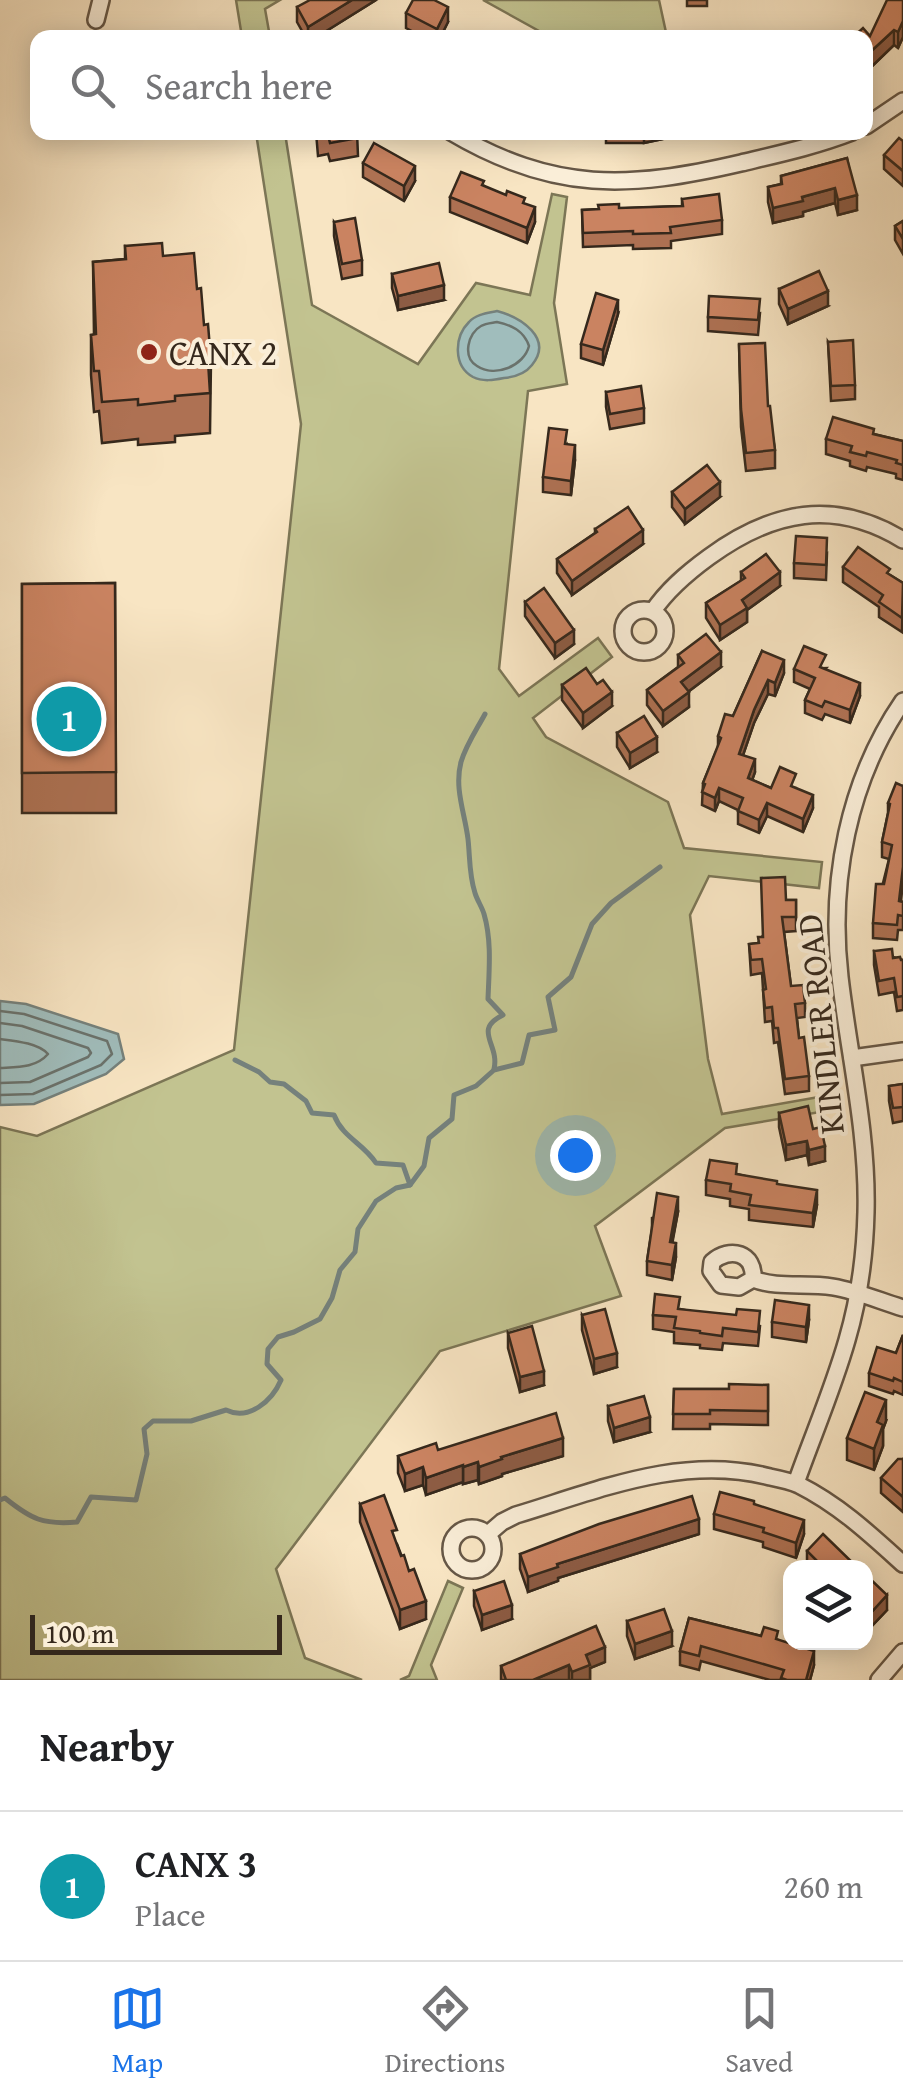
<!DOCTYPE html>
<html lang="en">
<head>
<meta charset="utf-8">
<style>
  body { margin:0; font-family:"Gentium Book Plus",serif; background:#f6f6f6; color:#202124 }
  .controls { position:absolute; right:30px; bottom:30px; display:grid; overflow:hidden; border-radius:20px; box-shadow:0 5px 25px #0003 }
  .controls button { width:90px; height:90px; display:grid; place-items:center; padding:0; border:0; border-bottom:2px solid #e0e0e0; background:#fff; color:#202124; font:50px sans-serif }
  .scale { position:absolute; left:30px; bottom:25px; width:252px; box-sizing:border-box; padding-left:10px; border:5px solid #35281c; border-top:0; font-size:28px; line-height:35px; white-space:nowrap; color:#35281c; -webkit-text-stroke:8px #faeed8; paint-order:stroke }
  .you { position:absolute; left:575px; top:1155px; width:35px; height:35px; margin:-25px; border:8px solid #fff; border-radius:50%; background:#1a73e8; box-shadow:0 0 0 15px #1a73e833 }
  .badge { display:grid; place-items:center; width:65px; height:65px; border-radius:50%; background:#1a73e8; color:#fff; font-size:32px; font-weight:700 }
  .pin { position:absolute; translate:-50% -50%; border:5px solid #fff; box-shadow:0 2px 10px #0006 }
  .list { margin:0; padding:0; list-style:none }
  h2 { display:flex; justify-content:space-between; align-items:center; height:130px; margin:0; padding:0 40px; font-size:42px }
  h2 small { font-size:32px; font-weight:400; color:#757577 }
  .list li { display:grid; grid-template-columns:65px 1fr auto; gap:30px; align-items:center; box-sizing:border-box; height:150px; padding:0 40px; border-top:2px solid #e0e0e0 }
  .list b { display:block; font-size:38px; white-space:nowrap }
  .list p { margin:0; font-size:32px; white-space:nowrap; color:#757577 }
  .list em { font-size:32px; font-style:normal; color:#757577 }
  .icon { flex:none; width:55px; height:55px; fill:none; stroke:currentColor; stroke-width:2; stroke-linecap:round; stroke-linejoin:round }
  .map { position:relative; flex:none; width:903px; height:1680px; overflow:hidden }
  .search { position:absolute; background:#fff; box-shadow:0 5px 25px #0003; left:30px; right:30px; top:30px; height:110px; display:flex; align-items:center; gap:25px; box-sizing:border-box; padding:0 35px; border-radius:20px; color:#757577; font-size:38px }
  .sheet { height:280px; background:#fff }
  nav { display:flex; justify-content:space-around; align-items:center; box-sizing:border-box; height:140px; border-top:2px solid #e0e0e0; background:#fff; font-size:28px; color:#757577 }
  nav a { display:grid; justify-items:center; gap:5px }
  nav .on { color:#1a73e8 }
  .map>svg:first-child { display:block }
</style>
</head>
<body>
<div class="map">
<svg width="903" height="1680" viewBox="0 0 903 1680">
  <rect width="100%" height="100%" fill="#f8e5c3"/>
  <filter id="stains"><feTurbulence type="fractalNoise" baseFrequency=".002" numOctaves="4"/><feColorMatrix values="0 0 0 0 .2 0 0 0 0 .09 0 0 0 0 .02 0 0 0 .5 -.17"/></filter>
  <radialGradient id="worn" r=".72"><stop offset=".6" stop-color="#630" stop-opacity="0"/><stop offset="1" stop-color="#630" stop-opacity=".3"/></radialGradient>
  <g fill="#c2c390" stroke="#7c7656" stroke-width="2.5">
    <path d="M236,0H280L265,9L270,37H242Z"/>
    <path d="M483,0H659L667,37H550Z"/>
    <path d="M256,133H285L312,305L418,364L476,283L530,295L552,194L567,197L554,303L567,384L528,391L499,669L519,696L598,638L612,657L533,718L546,737L668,802L684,848L822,862L819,888L709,876L690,915L708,1059L722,1114L836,1094L838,1109L725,1128L595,1226L621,1296L440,1351L276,1569L305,1658L362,1680H0V1127L37,1136L234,1050L301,424Z"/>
    <path d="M448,1581L463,1588L431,1665L437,1680H400L409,1676Z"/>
  </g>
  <g fill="#a0bdbc" stroke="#75817c" stroke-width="2.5">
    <path d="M497,311C520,317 554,338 532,365C525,374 515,377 504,378C494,380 483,382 473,377C453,366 454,337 469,322C476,314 488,313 497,311Z"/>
    <path d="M0,1001L26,1004L118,1034L124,1059L106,1074L34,1104L0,1105Z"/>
  </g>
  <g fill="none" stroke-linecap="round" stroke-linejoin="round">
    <g stroke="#6a726c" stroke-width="2.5">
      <path d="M497,322C512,325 524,331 529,346C524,366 495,378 477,366C462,357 468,333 481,326C486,323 492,323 497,322Z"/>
      <path d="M0,1011L24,1014L107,1041L112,1054L101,1065L33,1094L0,1095"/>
      <path d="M0,1023L22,1026L88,1048L91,1053L88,1057L30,1082L0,1083"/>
      <path d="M0,1039C16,1041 38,1043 48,1054C36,1068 17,1067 0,1068"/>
    </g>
    <g stroke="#75817c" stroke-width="5">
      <path d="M485,714C477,729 466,745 461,762C454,788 465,814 468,839C470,857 469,875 475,893C477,900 482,907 484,914C492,941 489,971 488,999L503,1015C472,1030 500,1044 494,1069"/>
      <path d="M235,1060L259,1072L270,1082L284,1084L306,1101L312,1113L334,1115C343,1138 363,1143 376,1163L403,1165L410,1185"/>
      <path d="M0,1500L5,1498C31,1519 43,1525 77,1522L91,1497L136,1500L147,1454L144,1429L153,1421H191L226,1410C249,1421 272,1401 281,1380L267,1364L268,1349L278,1337L294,1332L320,1319L332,1298L340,1270L355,1252L358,1229L376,1201L396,1188L410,1185L424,1166L429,1138L452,1119L454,1095L476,1086L494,1070L522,1063L529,1035L555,1030L548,997L571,977L592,924L611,903L660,867"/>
    </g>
    <g stroke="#665746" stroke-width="20">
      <g id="street">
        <path d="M96,20L101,0"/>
        <path d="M866,126L903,101"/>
        <path d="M451,132C554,193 629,189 741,163C779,154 816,146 852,132"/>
        <circle cx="644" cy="631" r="21"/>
        <path d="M653,611C668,589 687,573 709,557C772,511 834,498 903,540"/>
        <path d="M852,1058L903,1051"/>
        <path d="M753,1279C755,1253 730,1246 712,1262L711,1271L721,1285L739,1287L753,1279C779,1289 806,1282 833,1287C857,1291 880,1301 903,1308"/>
        <path d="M796,1483C813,1435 833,1389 847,1340C859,1299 865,1255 866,1212C868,1133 849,1055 840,977C829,882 848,781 903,701"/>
        <circle cx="472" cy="1549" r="21"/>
        <path d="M488,1534L502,1522L516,1515C599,1490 683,1454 770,1477C780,1479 790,1481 799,1485C839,1505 871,1535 903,1564"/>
        <path d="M879,1680L903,1652"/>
      </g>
    </g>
    <use href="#street" stroke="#faeed8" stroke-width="15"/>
  </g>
  <g fill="#ae7153" stroke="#35281c" stroke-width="2.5">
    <path d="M376,0L315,38H306L297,22V7Z"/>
    <rect x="687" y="0" width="20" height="6"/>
    <path d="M903,0V37L898,48L894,45L866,72V38L870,36Z"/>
    <path d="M406,13L448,22L440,38H425L406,28Z"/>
    <path d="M316,132H357L358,156L330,161L328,154L318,156Z"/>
    <path d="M606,132H691V133L644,143H606Z"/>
    <path d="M903,141V186L884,169V155Z"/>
    <path d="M847,158L857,210L838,215L835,203L803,212V216L773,223L768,202V187L781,184V176Z"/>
    <path d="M363,163L415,181L404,201L363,177Z"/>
    <path d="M484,186L535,222L527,243L450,212V197Z"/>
    <path d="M682,199L722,220V234L671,241V248L633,249V245L583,247L582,210L682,206Z"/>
    <path d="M903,221V254L895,240V226Z"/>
    <path d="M334,222L362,260V275L342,279L334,236Z"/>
    <path d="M125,246L163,256L197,289L211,361L210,433L175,436V442L138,445V439L102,443L99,411L94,412L91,375V335H94L93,262L125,259Z"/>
    <path d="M392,274L444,300L398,310L392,288Z"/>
    <path d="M779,289L828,306L788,324L779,304Z"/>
    <path d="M760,313L758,335L708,331V317Z"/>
    <path d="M618,314L603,365L581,358V344Z"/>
    <path d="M828,342L855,385V399L831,401Z"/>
    <path d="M739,344L768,406L775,450V468L746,471L741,427Z"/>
    <path d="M606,392L644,408V423L610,429L606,407Z"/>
    <path d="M874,434L903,441V480L896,478V474L867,467L866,471L850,466V461L826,454V439Z"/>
    <path d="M567,444L575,460L571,495L543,492V477Z"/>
    <path d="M672,492L720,497L685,524L672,507Z"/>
    <path d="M595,529L643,544L572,595L557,573V559L595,533Z"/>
    <path d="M827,553L826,580L794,578V563Z"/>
    <path d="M843,567L890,575L903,583L902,632L879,617V607L843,582Z"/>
    <path d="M741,572L780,586L747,610V622L720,640L706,618V603L741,581Z"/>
    <path d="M115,583L116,813H22V584Z"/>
    <path d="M525,602L574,644L555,658L525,616Z"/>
    <path d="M762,651L784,673L775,696L768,694L754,723L743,755L755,772L752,780L771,788H796L813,808L803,832L767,816L759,833L738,824V810L719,801L715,811L702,805L703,783L718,747V736L733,716Z"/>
    <path d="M678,655L721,667L688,692L689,707L663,726L647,705V690L678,667Z"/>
    <path d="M826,668L825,669L860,696L850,723L825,714L822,720L805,713V700L810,689L794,682V669Z"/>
    <path d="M562,685L612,706L583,728L562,700Z"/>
    <path d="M617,733L657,752L630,768L617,747Z"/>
    <path d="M903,786V882L901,901L903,902V930H898L897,940L873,938V923L889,859L882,857V842L888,813V803Z"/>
    <path d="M786,900H796V931L784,932L791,986L805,1003V1017L797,1018L799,1038L809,1076V1091L785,1094L778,1042L774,1043L772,1021L765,1022L762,973L751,975L749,944L758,943Z"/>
    <path d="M874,951L903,960V1010L897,1011L894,992L879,995L874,965Z"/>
    <path d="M903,1084V1121L893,1123L889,1101V1086Z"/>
    <path d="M779,1113L813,1129L825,1161L809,1165L807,1155L786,1160L779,1127Z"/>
    <path d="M737,1174L777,1184L817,1205L813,1227L749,1220V1209L730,1206V1199L706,1195V1180Z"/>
    <path d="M678,1212L672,1242L676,1257L672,1280L647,1275V1261L652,1229V1218Z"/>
    <path d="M680,1309L760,1326L758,1346L723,1343L722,1350L700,1348V1345L674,1343V1332L653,1329V1315Z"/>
    <path d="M582,1315L617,1367L594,1374L582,1330Z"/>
    <path d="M809,1320L806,1342L772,1337V1322Z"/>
    <path d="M508,1333L544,1385L520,1392L508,1348Z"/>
    <path d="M903,1335V1395L894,1391L893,1394L869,1386V1373L896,1353Z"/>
    <path d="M768,1385V1425L710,1424V1429H673L674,1389H729Z"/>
    <path d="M608,1406L650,1432L614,1442L608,1421Z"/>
    <path d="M886,1421L883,1429V1446L874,1470L847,1460V1438Z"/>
    <path d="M438,1450L563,1456L502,1474V1476L479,1484L478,1480L463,1484V1482L426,1495L423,1485L405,1491L398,1473V1456Z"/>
    <path d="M903,1459V1512L881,1493V1478Z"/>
    <path d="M360,1504L397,1544L426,1619L400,1629L360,1522Z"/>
    <path d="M754,1504L804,1534L796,1558L763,1547V1542L714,1529V1514Z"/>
    <path d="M699,1534L558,1578V1581L528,1592L520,1569V1554Z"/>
    <path d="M807,1551L858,1568H809L807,1566Z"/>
    <path d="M866,1575L887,1610L868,1630L866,1628Z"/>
    <path d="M474,1591L512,1619L482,1630L474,1606Z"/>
    <path d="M689,1618L778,1640L814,1665L810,1680H770L701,1661L699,1670L680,1665V1651Z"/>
    <path d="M627,1621L672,1646L635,1659L627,1636Z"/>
    <path d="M605,1662L590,1668V1680H501V1666Z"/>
  </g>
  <g fill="#8d5c44" stroke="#35281c" stroke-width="2.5">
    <path d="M352,0H376L315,38H308V27Z"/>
    <path d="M448,7V22L440,38H437V29Z"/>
    <path d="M903,21V37L898,48V32Z"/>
    <path d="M894,30V45L866,72V56Z"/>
    <path d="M644,132H691V133L644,143Z"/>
    <path d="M415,166V181L404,201V186Z"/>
    <path d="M835,188V203L803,212V216L773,223V208L802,197Z"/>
    <path d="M857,195V210L838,215V200Z"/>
    <path d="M535,207V222L527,243V228Z"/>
    <path d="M444,285V300L398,310V296Z"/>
    <path d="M828,291V306L788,324V309Z"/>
    <path d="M618,300V314L603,365V350Z"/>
    <path d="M575,445V460L571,495V481Z"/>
    <path d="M720,482V497L685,524V509Z"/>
    <path d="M643,530V544L572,595V581Z"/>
    <path d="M780,572V586L747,610V622L720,640V625L742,600Z"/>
    <path d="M574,630V644L555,658V643Z"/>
    <path d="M721,652V667L681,697V682Z"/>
    <path d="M784,660V673L775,696V683Z"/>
    <path d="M768,680V694L754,723L739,767V754L754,710Z"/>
    <path d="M860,683V696L850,723V710Z"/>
    <path d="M612,692V706L583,728V713Z"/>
    <path d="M689,692V707L663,726V711Z"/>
    <path d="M657,737V752L630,768V753Z"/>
    <path d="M755,759V772L748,792V778Z"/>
    <path d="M719,788V801L715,811V798Z"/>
    <path d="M813,795V808L803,832V819Z"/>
    <path d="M767,803V816L759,833V820Z"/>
    <path d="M807,1141V1155L786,1160V1145Z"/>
    <path d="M825,1146V1161L809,1165V1150Z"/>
    <path d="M817,1190V1205L813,1227V1213Z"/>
    <path d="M678,1197V1212L670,1256V1242Z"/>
    <path d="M676,1243V1257L672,1280V1265Z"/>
    <path d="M809,1305V1320L806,1342V1327Z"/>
    <path d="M617,1353V1367L594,1374V1359Z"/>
    <path d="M544,1371V1385L520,1392V1377Z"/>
    <path d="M886,1400V1421L883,1429V1446L874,1470V1449L877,1422Z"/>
    <path d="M650,1417V1432L614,1442V1428Z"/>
    <path d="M563,1438V1456L502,1474V1476L479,1484V1467L501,1457Z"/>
    <path d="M478,1462V1480L463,1484V1467Z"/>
    <path d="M463,1465V1482L426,1495V1478Z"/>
    <path d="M423,1467V1485L405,1491V1474Z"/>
    <path d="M699,1519V1534L558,1578V1581L528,1592V1577L557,1564Z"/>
    <path d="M804,1520V1534L796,1558V1543Z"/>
    <path d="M887,1595V1610L868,1630V1616Z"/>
    <path d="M426,1601V1619L400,1629V1610Z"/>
    <path d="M512,1605V1619L482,1630V1615Z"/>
    <path d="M672,1631V1646L635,1659V1644Z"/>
    <path d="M605,1647V1662L590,1668V1680H572V1672L586,1655Z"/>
    <path d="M814,1651V1665L810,1680H806Z"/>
    <path d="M569,1665V1680H533Z"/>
  </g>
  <g fill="#ca8361" stroke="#35281c" stroke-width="2.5">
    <path d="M310,0H352L308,27L297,7Z"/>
    <path d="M413,0H434L448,7L437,29L406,13Z"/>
    <path d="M887,0H903V21L898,32L894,30L866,56V38H852L863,28L870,36Z"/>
    <path d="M469,32L480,38H466Z"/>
    <path d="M317,132H357L358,138L330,143L328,135L318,138Z"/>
    <path d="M899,138L903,141V171L884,155Z"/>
    <path d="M374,143L415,166L404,186L363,163Z"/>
    <path d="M847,158L857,195L838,200L835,188L802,197L803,201L773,208L768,187L782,184L781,176Z"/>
    <path d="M461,172L484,181L482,185L506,195L507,191L525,198L523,203L535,207L527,228L450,197Z"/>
    <path d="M719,194L722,220L670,227L671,233L633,234V231L583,233L582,210L599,209L598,205L619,204V208L683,206L682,199Z"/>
    <path d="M355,218L362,260L342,264L334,222Z"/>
    <path d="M903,221V239L895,226Z"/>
    <path d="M162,243L163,256L194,253L197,289L201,288L204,325L208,324L211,361H208L210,393L175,396V401L138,405V399L102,402L99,371H94L91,335L96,334L93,262L126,259L125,246Z"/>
    <path d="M439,263L444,285L398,296L392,274Z"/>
    <path d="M819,271L828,291L788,309L779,289Z"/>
    <path d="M596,293L618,300L603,350L581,344Z"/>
    <path d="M709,296L760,299L758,320L708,317Z"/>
    <path d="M853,340L855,385L831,386L828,342Z"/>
    <path d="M765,343L768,406H770L775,450L746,453L741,409L739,344Z"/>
    <path d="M641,386L644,408L610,414L606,392Z"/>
    <path d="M833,417L874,429L873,434L903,441V465L896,463L897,460L867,452L866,456L850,452L852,446L826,439Z"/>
    <path d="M549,428L567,430L565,444L575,445L571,481L543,477Z"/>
    <path d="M707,465L720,482L685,509L672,492Z"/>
    <path d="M628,507L643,530L572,581L557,559L597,532L595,529Z"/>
    <path d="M796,536L827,538L826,565L794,563Z"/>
    <path d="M858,547L890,569L887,573L903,583L902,618L879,602L883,595L843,567Z"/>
    <path d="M766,554L780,572L742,600L747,608L720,625L706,603L745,578L741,572Z"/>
    <path d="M115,583L116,772L22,773V584Z"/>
    <path d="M544,588L574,630L555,643L525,602Z"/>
    <path d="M706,634L721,652L681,682L689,692L663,711L647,690L684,663L678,655Z"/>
    <path d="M804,646L826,655L820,667L860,683L850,710L825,701L822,707L805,700L815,678L794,669Z"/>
    <path d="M762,651L784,660L775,683L768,680L754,710L739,754L755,759L748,778L771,788L780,767L796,774L791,786L813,795L803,819L767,803L759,820L738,811L743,798L719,788L715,798L702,792L705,784L703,783L721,738L718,736L725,714L733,716Z"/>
    <path d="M586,668L597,684L603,680L612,692L583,713L562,685Z"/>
    <path d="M644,716L657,737L630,753L617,733Z"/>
    <path d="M896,783L903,786V867L899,901L903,902V916L898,915L897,925L873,923L876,884H884L892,845L882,842L890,804L888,803Z"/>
    <path d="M785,877L786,900H796V917H782L791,986L803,985L805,1003L795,1004L799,1038L804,1037L809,1076L785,1079L778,1028H774L772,1007L765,1008L763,990L766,989L762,959L751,960L749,944L759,943L758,937H763L761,878Z"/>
    <path d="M892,949L893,958L900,957L901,960H903V996L897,997L894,978L879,981L874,951Z"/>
    <path d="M903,1084V1107L893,1108L889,1086Z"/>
    <path d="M808,1106L813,1129L821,1127L825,1146L809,1150L807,1141L786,1145L779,1113Z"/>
    <path d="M710,1160L737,1164L736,1174L777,1181V1184L817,1190L813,1213L749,1205L751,1195L730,1191L731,1184L706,1180Z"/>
    <path d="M657,1193L678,1197L670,1242L676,1243L672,1265L647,1261Z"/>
    <path d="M655,1294L680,1297L678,1309L736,1315L737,1309L760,1311L758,1332L723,1328L722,1336L700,1333V1331L674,1328L676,1317L653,1315Z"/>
    <path d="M775,1300L809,1305L806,1327L772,1322Z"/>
    <path d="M605,1309L617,1353L594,1359L582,1315Z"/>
    <path d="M532,1326L544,1371L520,1377L508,1333Z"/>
    <path d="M903,1335V1382L894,1378L893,1381L869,1373L877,1347L896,1353Z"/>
    <path d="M729,1384L768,1385V1411L710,1410V1414H673L674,1389H729Z"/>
    <path d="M865,1392L886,1400L877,1422L883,1425L874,1449L847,1438Z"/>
    <path d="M644,1396L650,1417L614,1428L608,1406Z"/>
    <path d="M556,1413L563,1438L501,1457L502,1459L479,1467L478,1462L463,1467V1465L426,1478L423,1467L405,1474L398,1456L436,1443L438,1450Z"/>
    <path d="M898,1459H903V1497L881,1478Z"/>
    <path d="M720,1492L754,1501V1504L804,1520L796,1543L763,1532L764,1528L714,1514Z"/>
    <path d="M384,1495L397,1530L392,1531L401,1556L404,1555L409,1571L414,1569L426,1601L400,1610L360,1504Z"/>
    <path d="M692,1496L699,1519L557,1564L558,1567L528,1577L520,1554L599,1524Z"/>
    <path d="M823,1534L858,1568H824L807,1551Z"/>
    <path d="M866,1575L887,1595L868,1616L866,1614Z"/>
    <path d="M504,1581L512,1605L482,1615L474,1591Z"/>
    <path d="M664,1609L672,1631L635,1644L627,1621Z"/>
    <path d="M689,1618L761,1636L764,1627L778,1631L776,1639L814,1651L806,1680H787L781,1678L784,1670L701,1646L699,1656L680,1651Z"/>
    <path d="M596,1626L605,1647L586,1655L590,1665L572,1672L569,1665L533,1680H506L501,1666Z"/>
  </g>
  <circle fill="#8f2418" stroke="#faeed8" stroke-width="4" cx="149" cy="352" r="10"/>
  <g text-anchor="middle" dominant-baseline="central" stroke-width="8" stroke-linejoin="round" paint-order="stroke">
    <g font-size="35" fill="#35281c" stroke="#faeed8" text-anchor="start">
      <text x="169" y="352">CANX 2</text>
    </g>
    <g font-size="35" fill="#35281c" stroke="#faeed8">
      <text transform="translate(820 1024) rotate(-96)">KINDLER ROAD</text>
    </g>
  </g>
  <rect width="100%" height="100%" filter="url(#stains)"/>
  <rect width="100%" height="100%" fill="url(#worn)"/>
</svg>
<div class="controls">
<button><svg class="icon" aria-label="layers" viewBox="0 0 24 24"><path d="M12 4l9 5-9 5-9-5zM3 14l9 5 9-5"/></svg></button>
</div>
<div class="scale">100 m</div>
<div class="you"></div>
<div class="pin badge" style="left:69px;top:719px;background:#0f9aa8">1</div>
<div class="search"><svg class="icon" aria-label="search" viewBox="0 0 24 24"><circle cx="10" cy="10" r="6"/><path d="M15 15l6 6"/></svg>Search here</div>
</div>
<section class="sheet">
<h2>Nearby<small></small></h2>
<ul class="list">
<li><span class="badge" style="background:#0f9aa8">1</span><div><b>CANX 3</b><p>Place</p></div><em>260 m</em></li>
</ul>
</section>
<nav>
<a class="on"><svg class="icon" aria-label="map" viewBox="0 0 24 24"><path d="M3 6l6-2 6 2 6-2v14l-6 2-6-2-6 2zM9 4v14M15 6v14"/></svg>Map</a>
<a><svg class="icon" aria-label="directions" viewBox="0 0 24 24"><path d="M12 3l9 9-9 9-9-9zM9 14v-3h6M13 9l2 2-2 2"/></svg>Directions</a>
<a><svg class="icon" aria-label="saved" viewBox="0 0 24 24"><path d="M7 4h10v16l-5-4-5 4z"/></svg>Saved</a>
</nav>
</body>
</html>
